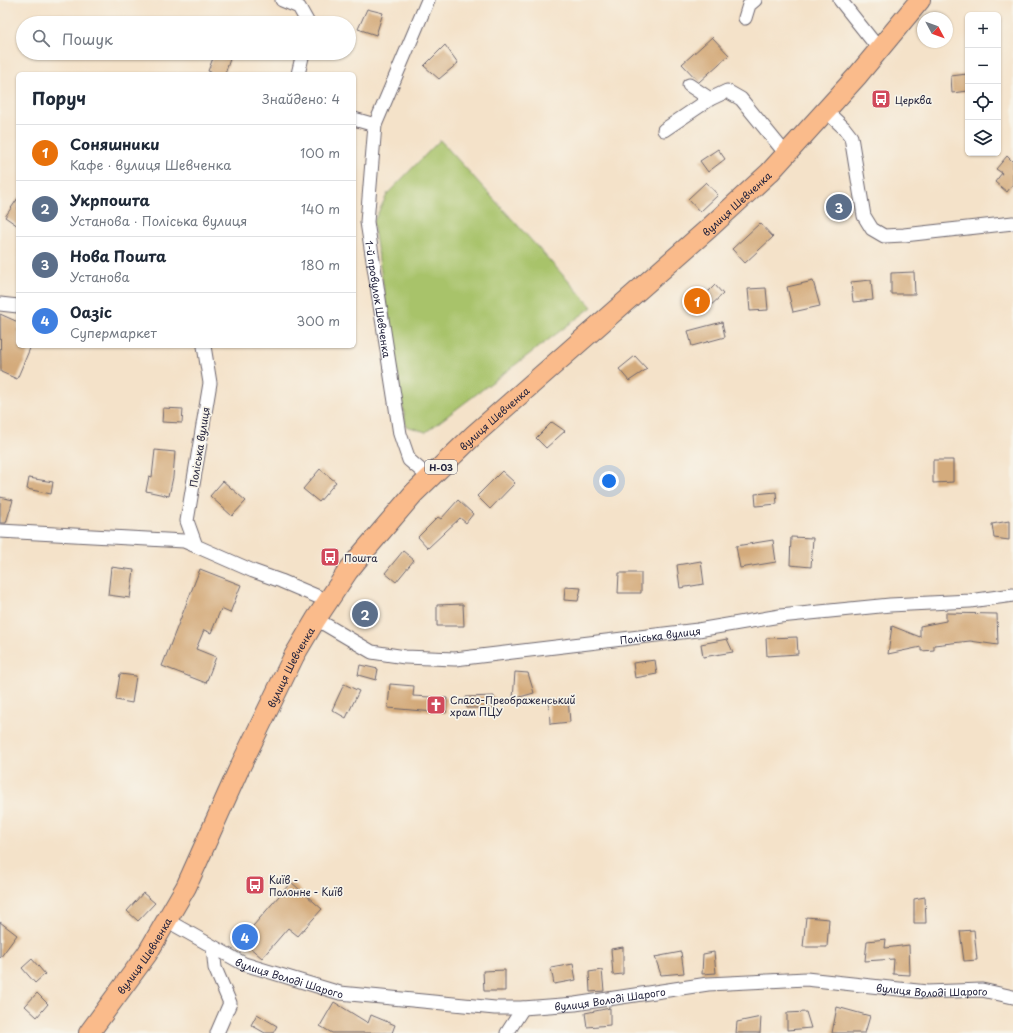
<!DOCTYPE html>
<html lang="uk">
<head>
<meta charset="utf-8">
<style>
  body { margin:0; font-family:"Playpen Sans",sans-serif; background:#f6f6f7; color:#1f2937 }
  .controls { position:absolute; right:12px; top:12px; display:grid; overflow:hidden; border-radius:6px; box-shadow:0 1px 3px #0004 }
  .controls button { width:36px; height:36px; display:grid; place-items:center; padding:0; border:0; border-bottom:1px solid #e0e1e3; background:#fff; color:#1f2937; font:20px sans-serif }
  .compass { position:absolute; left:917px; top:12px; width:36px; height:36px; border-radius:50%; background:#fff; box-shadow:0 1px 3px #0004; rotate:131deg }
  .you { position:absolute; left:609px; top:481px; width:14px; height:14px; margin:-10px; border:3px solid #fff; border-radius:50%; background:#1a73e8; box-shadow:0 0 0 6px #1a73e833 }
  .badge { display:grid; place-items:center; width:26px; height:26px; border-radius:50%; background:#b45309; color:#fff; font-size:13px; font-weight:700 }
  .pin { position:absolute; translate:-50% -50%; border:2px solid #fff; box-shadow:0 1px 4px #0006 }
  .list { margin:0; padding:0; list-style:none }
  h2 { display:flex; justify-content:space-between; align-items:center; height:52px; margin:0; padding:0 16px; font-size:17px }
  h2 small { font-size:13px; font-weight:400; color:#747a83 }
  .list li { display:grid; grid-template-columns:26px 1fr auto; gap:12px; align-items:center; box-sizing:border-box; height:56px; padding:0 16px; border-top:1px solid #e0e1e3 }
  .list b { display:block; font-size:15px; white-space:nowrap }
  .list p { margin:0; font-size:13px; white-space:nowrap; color:#747a83 }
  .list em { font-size:13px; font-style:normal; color:#747a83 }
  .icon { flex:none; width:22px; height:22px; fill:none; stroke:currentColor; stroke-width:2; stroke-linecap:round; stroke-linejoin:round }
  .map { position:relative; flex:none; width:1013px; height:1033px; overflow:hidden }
  .search { position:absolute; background:#fff; box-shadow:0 1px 3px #0004; left:16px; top:16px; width:340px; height:44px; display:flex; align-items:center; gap:10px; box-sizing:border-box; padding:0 14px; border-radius:22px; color:#747a83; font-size:15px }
  .panel { position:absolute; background:#fff; box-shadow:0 1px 3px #0004; left:16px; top:72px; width:340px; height:276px; border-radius:6px }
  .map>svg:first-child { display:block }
</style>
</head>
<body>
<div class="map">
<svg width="1013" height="1033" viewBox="0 0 1013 1033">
  <rect width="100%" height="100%" fill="#f7f3e8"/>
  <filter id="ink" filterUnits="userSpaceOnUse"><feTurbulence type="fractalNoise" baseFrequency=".025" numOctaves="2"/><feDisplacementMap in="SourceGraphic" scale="8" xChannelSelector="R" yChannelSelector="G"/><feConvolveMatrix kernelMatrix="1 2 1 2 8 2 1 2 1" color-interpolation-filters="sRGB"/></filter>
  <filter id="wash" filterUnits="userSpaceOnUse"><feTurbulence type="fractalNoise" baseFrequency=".012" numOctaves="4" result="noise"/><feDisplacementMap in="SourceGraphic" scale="16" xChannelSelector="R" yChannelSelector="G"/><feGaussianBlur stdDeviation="0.9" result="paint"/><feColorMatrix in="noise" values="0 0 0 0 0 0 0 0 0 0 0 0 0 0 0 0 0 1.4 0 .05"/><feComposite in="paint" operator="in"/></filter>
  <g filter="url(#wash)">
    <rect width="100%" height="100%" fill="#f4e2c9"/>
    <path fill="#a8c36a" stroke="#657252" d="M440,140L592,307L426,432L406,426L373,223L388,193Z"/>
    <g id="blocks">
      <g fill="#d4ab7c">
        <path d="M367,9L383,13L376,35L358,29Z"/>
        <path d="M712,37L729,55L699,82L682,64Z"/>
        <path d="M445,45L458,63L439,79L424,66Z"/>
        <path d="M215,53H232L225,74H217L208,71Z"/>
        <path d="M967,74L968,91L952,93L951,76Z"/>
        <path d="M718,149L725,159L708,172L700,161Z"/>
        <path d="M1007,156L1012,161L1013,160V184L1007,192L995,182L1002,173L996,169Z"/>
        <path d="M706,182L718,195L700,212L688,199Z"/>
        <path d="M18,198V226L5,217Z"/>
        <path d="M848,199L849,214L829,215L828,201Z"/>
        <path d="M760,223L773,237L745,263L732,249Z"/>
        <path d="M914,272L915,294H891V273Z"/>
        <path d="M871,280L873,300L853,302L851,282Z"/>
        <path d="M813,281L820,306L793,312L787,287Z"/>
        <path d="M715,285L723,294L706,310L698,302Z"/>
        <path d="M766,288L768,310L750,311L748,289Z"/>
        <path d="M0,314L18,322V346H31L17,379L1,372Z"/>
        <path d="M722,322L725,337L692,346L688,331Z"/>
        <path d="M635,356L647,369L629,381L619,369Z"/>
        <path d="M163,408L183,409L182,423L162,422Z"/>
        <path d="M552,422L565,431L546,448L536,438Z"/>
        <path d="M155,450L175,452L173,477L169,496L146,491L149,476L152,477Z"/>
        <path d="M933,460H953V482L933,483Z"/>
        <path d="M320,469L336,482L319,502L303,489Z"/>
        <path d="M502,471L515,483L490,509L477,496Z"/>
        <path d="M29,478L53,482L51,494L27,489Z"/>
        <path d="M223,481L246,501L232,516L210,496Z"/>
        <path d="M776,492L777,504L756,506L755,494Z"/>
        <path d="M0,497L13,500L6,523H0Z"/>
        <path d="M458,500L473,514L466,523L460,518L428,548L418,537L438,517L441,519Z"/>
        <path d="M1009,521V540L994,538L992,524Z"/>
        <path d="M791,537L813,538L811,567L790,565Z"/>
        <path d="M773,540L776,562L740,568L736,546Z"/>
        <path d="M403,551L414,560L396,582L385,573Z"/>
        <path d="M701,561L704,584L680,588L677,565Z"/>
        <path d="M111,567L134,570L130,598L108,595Z"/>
        <path d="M200,569L241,585L230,613L221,609L211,633L204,630L196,649L216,657L206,683L162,666Z"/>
        <path d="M619,573H641V593H618Z"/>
        <path d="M565,587L581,588L578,601L564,600Z"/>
        <path d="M463,604L464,626H437V605Z"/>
        <path d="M946,613L997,614L998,645L970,641L934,645V650L921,651V647L888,654L892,626L920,637V626L946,621Z"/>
        <path d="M797,637L798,654L767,656L766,638Z"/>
        <path d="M727,639L733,652L703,657L701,644Z"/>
        <path d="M655,660L657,674L635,678L633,663Z"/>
        <path d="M360,665L378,669L376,680L358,675Z"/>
        <path d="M515,672L528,673L534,693L513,699Z"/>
        <path d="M120,674L136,676L132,703L116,700Z"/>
        <path d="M344,684L359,691L346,718L332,710Z"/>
        <path d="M390,684L414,686L413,696L447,698L446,713L388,708Z"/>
        <path d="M494,696V708H467L466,697Z"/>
        <path d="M568,699L570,722L550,724L549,701Z"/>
        <path d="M291,882L322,909L298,936L288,928L262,958L241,940Z"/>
        <path d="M143,893L155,903L138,921L127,911Z"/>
        <path d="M925,897L926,923H914V899Z"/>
        <path d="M806,917L829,919L827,947H803Z"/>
        <path d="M0,922L17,935L0,958Z"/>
        <path d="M974,930L977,960L964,961L960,931Z"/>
        <path d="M886,939L885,948L909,945L910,975L893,974L894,959L865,961L867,941Z"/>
        <path d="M623,947V974L613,975L611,949Z"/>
        <path d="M681,952L684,973L661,975L655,957Z"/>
        <path d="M714,952L716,973L702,974L703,954Z"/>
        <path d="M32,959L45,974L35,983L22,968Z"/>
        <path d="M573,964L576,980L554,984L551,968Z"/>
        <path d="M505,970V991H484L483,971Z"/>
        <path d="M602,970L604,991L590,992L589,972Z"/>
        <path d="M37,993L48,1004L37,1017L25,1006Z"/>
        <path d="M334,1002L368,1023L371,1015L395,1025L392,1033H332L320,1026Z"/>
        <path d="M837,1007L870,1016L865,1033H832Z"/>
        <path d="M610,1008V1025L587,1027L585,1013Z"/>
        <path d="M806,1012L811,1028L787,1030V1013Z"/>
        <path d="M257,1014L277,1026L273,1033H265L251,1025Z"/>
        <path d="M761,1017L760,1033H736L737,1022Z"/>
      </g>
    </g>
  </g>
  <g filter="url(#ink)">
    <use href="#blocks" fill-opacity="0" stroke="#6c656d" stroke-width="1"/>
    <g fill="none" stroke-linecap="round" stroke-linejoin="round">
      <g stroke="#6c656d" stroke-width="15">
        <g id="street">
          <path d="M282,0L299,7L308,23"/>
          <path id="s1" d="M428,0L375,125L367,222L400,434L409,460L430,478"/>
          <path d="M840,0L879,49"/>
          <path d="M745,18L749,5L755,0"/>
          <path d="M298,74L303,53"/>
          <path d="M689,85L710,99"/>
          <path d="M826,111L844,128L851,137L864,216L872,229L884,236L904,235L1013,223"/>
          <path d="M354,119L375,125"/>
          <path d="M664,130L710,99L727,91L741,99L786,154"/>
          <path d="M0,304L18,306"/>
          <path d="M204,346L210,383L187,521L196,546L253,571L281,581L328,601"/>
          <path d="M0,531L184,541L196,546"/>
          <path id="s2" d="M316,619L372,652L405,657L455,659L698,630L780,616L890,605L970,601L1013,595"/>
          <path id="s3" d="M166,920L244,964L340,993L495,1008H523L575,1004L708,984L806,979L927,992L982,990L1013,997"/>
          <path d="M213,948L215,968L230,1003L217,1033"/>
          <path d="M507,1033L523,1008"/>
        </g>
      </g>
      <g stroke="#6c656d" stroke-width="22">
        <g id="primary">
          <path id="s4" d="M89,1033L147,954L186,887L238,771L294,656L316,619L348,571L361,555L414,493L475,434L708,229L770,172L858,75L920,0"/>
        </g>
      </g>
      <use href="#street" stroke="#fff" stroke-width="13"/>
      <use href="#primary" stroke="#fabb8b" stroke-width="20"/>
    </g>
  </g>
  <defs>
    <g id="bus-square" transform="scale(1)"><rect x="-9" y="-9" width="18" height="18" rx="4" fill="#d1495b" stroke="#f7f3e8"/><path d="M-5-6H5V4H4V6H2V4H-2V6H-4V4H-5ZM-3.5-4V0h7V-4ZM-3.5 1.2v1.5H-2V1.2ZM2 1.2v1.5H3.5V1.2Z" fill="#fff"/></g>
    <g id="church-square" transform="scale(1)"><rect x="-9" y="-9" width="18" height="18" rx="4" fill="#d1495b" stroke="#f7f3e8"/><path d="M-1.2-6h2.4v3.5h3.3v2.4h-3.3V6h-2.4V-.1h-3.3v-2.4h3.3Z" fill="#fff"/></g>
  </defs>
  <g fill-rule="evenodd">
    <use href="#bus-square" x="881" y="99"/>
    <use href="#bus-square" x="330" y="557"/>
    <use href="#church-square" x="436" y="705"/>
    <use href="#bus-square" x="255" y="885"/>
  </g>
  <g text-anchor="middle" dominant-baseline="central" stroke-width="3.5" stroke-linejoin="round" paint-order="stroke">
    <rect fill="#f7f3e8" stroke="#62616f" stroke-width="1" x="425" y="460" width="32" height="14" rx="3"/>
    <g font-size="9" font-weight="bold" fill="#22223b">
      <text x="441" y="467">Н-03</text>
    </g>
    <g font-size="10" fill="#22223b" stroke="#f7f3e8" text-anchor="start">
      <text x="895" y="99">Церква</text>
      <text x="344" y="557">Пошта</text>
      <text x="450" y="699">Спасо-Преображенський<tspan x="450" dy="12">храм ПЦУ</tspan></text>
      <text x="269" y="879">Київ -<tspan x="269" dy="12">Полонне - Київ</tspan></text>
    </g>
    <g font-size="10" fill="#22223b" stroke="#f7f3e8">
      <text stroke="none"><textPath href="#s4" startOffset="1067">вулиця Шевченка</textPath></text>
      <text stroke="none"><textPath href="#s1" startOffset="311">1-й провулок Шевченка</textPath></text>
      <text stroke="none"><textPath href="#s4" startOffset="743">вулиця Шевченка</textPath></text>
      <text transform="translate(199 447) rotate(-81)">Поліська вулиця</text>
      <text stroke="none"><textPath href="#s2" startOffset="355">Поліська вулиця</textPath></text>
      <text stroke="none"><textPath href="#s4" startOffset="419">вулиця Шевченка</textPath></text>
      <text stroke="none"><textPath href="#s4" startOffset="95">вулиця Шевченка</textPath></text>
      <text stroke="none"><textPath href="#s3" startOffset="137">вулиця Володі Шарого</textPath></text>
      <text stroke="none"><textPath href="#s3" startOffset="785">вулиця Володі Шарого</textPath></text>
      <text stroke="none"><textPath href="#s3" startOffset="461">вулиця Володі Шарого</textPath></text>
    </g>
  </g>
</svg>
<div class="controls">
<button>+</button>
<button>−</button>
<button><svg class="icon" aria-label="locate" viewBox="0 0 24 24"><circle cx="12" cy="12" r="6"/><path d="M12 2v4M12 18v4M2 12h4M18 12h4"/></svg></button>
<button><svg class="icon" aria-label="layers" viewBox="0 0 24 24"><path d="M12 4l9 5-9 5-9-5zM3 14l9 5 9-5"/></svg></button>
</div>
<svg class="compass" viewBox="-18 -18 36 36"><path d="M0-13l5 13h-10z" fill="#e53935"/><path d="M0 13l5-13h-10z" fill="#747a83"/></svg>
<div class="you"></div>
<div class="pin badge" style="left:697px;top:301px;background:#e8710a">1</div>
<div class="pin badge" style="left:365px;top:614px;background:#5c6f8a">2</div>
<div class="pin badge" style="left:839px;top:207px;background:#5c6f8a">3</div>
<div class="pin badge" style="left:245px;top:937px;background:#3f7fe0">4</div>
<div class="search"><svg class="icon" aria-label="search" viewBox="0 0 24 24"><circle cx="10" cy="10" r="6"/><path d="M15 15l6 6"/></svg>Пошук</div>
<section class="panel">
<h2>Поруч<small>Знайдено: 4</small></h2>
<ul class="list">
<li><span class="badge" style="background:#e8710a">1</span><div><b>Соняшники</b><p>Кафе · вулиця Шевченка</p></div><em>100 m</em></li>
<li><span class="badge" style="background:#5c6f8a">2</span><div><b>Укрпошта</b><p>Установа · Поліська вулиця</p></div><em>140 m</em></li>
<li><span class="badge" style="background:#5c6f8a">3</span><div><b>Нова Пошта</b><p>Установа</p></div><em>180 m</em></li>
<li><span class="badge" style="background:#3f7fe0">4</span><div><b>Оазіс</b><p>Супермаркет</p></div><em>300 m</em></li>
</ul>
</section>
</div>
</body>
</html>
